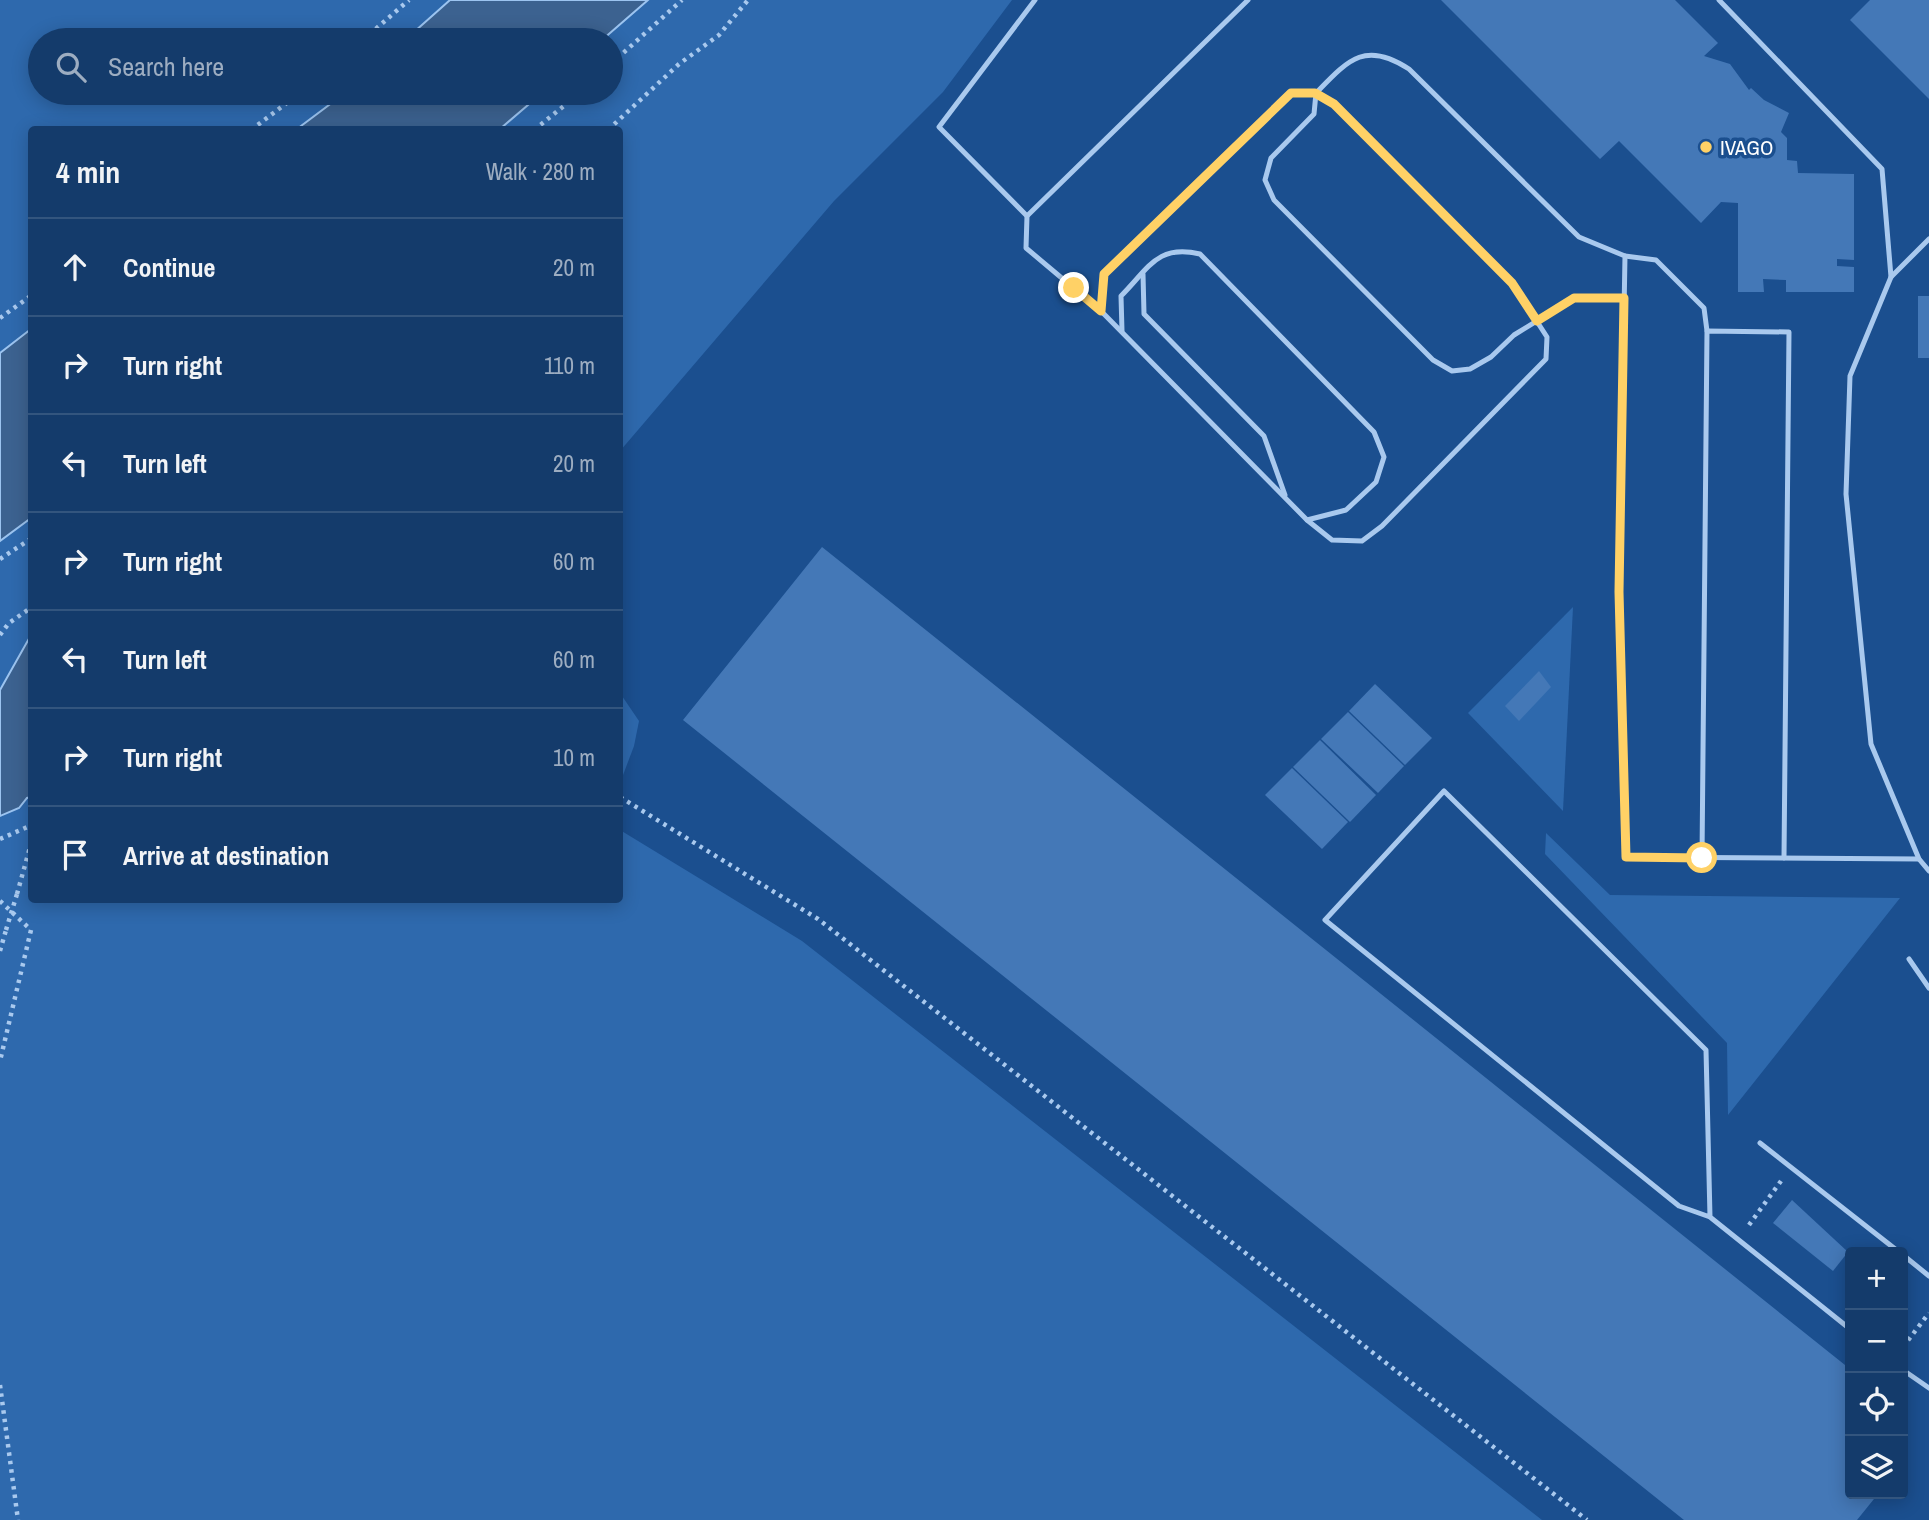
<!DOCTYPE html>
<html lang="en">
<head>
<meta charset="utf-8">
<style>
  body { margin:0; font-family:"Archivo Narrow",sans-serif; background:#1d4271; color:#f1f3f6 }
  .controls { position:absolute; right:21px; bottom:21px; display:grid; overflow:hidden; border-radius:7px; box-shadow:0 4px 18px #0003 }
  .controls button { width:63px; height:63px; display:grid; place-items:center; padding:0; border:0; border-bottom:2px solid #33557e; background:#143b6b; color:#f1f3f6; font:35px sans-serif }
  .stop { position:absolute; width:21px; height:21px; margin:-16px; border:5px solid #ffd166; border-radius:50%; background:#fff }
  .stop.end { background:#ffd166; border-color:#fff; box-shadow:0 2px 7px #0008 }
  .list { margin:0; padding:0; list-style:none }
  h2 { display:flex; justify-content:space-between; align-items:center; height:91px; margin:0; padding:0 28px; font-size:30px }
  h2 small { font-size:23px; font-weight:400; color:#9dadc1 }
  .list li { display:grid; grid-template-columns:46px 1fr auto; gap:21px; align-items:center; box-sizing:border-box; height:98px; padding:0 28px; border-top:2px solid #33557e }
  .list b { display:block; font-size:26px; white-space:nowrap }
  .list em { font-size:23px; font-style:normal; color:#9dadc1 }
  .icon { flex:none; width:38px; height:38px; fill:none; stroke:currentColor; stroke-width:2; stroke-linecap:round; stroke-linejoin:round }
  .map { position:relative; flex:none; width:1929px; height:1520px; overflow:hidden }
  .search { position:absolute; background:#143b6b; box-shadow:0 4px 18px #0003; left:28px; top:28px; width:595px; height:77px; display:flex; align-items:center; gap:18px; box-sizing:border-box; padding:0 24px; border-radius:38px; color:#9dadc1; font-size:26px }
  .panel { position:absolute; background:#143b6b; box-shadow:0 4px 18px #0003; left:28px; top:126px; width:595px; height:777px; border-radius:7px }
  .map>svg:first-child { display:block }
</style>
</head>
<body>
<div class="map">
<svg width="1929" height="1520" viewBox="0 0 1929 1520">
  <rect width="100%" height="100%" fill="#1b4f8f"/>
  <g fill="#2e69ad">
    <path d="M0,0H450L405,40H40V93H345L297,129L32,130L31,329L0,353Z"/>
    <path d="M648,0H1012L943,92L834,201L620,451V130H500L542,93H611V40H602Z"/>
    <path d="M31,518L32,900H620V830L802,941L1542,1520H0V541Z"/>
    <path d="M1573,607L1563,811L1468,713Z"/>
    <path d="M620,693L639,721L634,746L620,783Z"/>
    <path d="M1546,833L1610,895L1900,898L1728,1115L1727,1043L1545,854Z"/>
  </g>
  <g fill="#3c6290" stroke="#9cc4f0" stroke-width="2">
    <path d="M450,0H648L602,40H405Z"/>
    <path d="M345,93H542L500,129H297Z"/>
    <path d="M31,329V518L0,541V353Z"/>
    <path d="M31,635V797L27,798L19,808L0,816V690Z"/>
  </g>
  <g fill="#4478b7">
    <path d="M1441,0H1675L1718,43L1704,56L1730,64L1749,90L1751,88L1764,100L1789,113L1781,132L1787,138V160L1797,161L1798,173L1854,174V260L1837,259V266L1854,267V292H1786V280L1763,279L1764,292H1738V203L1721,202L1701,223L1619,141L1600,159Z"/>
    <path d="M1870,0H1929V99L1850,20Z"/>
    <rect x="1918" y="296" width="11" height="62"/>
    <path d="M822,547L1850,1369V1494H1878L1857,1520H1684L683,720Z"/>
    <path d="M1539,671L1551,687L1519,721L1505,706Z"/>
    <path d="M1375,684L1432,738L1405,765L1349,711Z"/>
    <path d="M1348,712L1404,766L1378,793L1321,739Z"/>
    <path d="M1320,740L1376,795L1350,822L1293,767Z"/>
    <path d="M1292,768L1348,822L1322,849L1265,795Z"/>
    <path d="M1792,1200L1848,1252L1833,1271L1773,1223Z"/>
  </g>
  <g fill="none" stroke-linecap="round" stroke-linejoin="round">
    <g stroke="#a9c9ee" stroke-width="4.5" stroke-dasharray="3.5 5" stroke-linecap="butt">
      <path d="M363,40L409,0"/>
      <path d="M611,64L682,0"/>
      <path d="M251,130L300,93"/>
      <path d="M534,130L580,93"/>
      <path d="M608,130L679,64L719,35L748,0"/>
      <path d="M0,318L32,295"/>
      <path d="M0,559L32,538"/>
      <path d="M0,635L9,623L32,607"/>
      <path d="M620,797L818,919L1587,1520"/>
      <path d="M0,839L32,825"/>
      <path d="M17,894L32,840"/>
      <path d="M0,901L31,930L0,1061"/>
      <path d="M0,951L6,930"/>
      <path d="M1749,1225L1781,1181"/>
      <path d="M1903,1347L1929,1313"/>
      <path d="M0,1385L18,1520"/>
    </g>
    <g stroke="#a9c9ee" stroke-width="5">
      <path d="M1719,0L1882,169L1891,277"/>
      <path d="M1027,216L939,127L1035,0"/>
      <path d="M1929,239L1891,277L1850,376L1846,494L1871,744L1919,859L1929,871"/>
      <path d="M1625,256L1656,260L1704,308L1707,331"/>
      <path d="M1143,274L1144,314L1264,436L1285,495"/>
      <path d="M1624,298H1574L1514,335L1491,357L1470,369L1452,371L1433,360L1274,200L1265,180L1271,158L1314,114L1316,93C1348,60 1365,40 1409,69L1579,237L1625,256L1619,592L1626,857L1919,859"/>
      <path d="M1101,311L1104,273L1291,93H1316L1334,104L1512,283L1547,337L1546,359L1382,526L1362,541L1332,540L1307,520L1101,311L1026,248L1027,216L1248,0"/>
      <path d="M1122,331L1121,296C1149,268 1157,244 1200,254L1374,432L1384,457L1376,482L1346,510L1307,520"/>
      <path d="M1702,858L1707,331L1789,332L1784,858"/>
      <path d="M1909,959L1929,988"/>
      <path d="M1760,1143L1899,1252"/>
      <path d="M1710,1217L1706,1050L1444,791L1325,920L1679,1206L1710,1217L1850,1329"/>
      <path d="M1903,1255L1929,1276"/>
      <path d="M1903,1370L1929,1388"/>
    </g>
    <path stroke="#a9c9ee" stroke-width="4.5" stroke-dasharray="3.5 5" stroke-linecap="butt" d="M6,930L17,894"/>
  </g>
  <g fill="none" stroke-linecap="round" stroke-linejoin="round">
    <path stroke="#ffd166" stroke-width="9" d="M1074,288L1101,311L1104,274L1291,93H1315L1334,104L1512,283L1537,321L1574,298H1624L1619,592L1626,857L1702,858"/>
  </g>
  <circle fill="#ffd166" stroke="#1b4f8f" stroke-width="2.5" cx="1706" cy="147" r="7"/>
  <g text-anchor="middle" dominant-baseline="central" stroke-width="7" stroke-linejoin="round" paint-order="stroke">
    <g font-size="21" fill="#fff" stroke="#1b4f8f" text-anchor="start">
      <text x="1720" y="147">IVAGO</text>
    </g>
  </g>
</svg>
<div class="controls">
<button>+</button>
<button>−</button>
<button><svg class="icon" aria-label="locate" viewBox="0 0 24 24"><circle cx="12" cy="12" r="6"/><path d="M12 2v4M12 18v4M2 12h4M18 12h4"/></svg></button>
<button><svg class="icon" aria-label="layers" viewBox="0 0 24 24"><path d="M12 4l9 5-9 5-9-5zM3 14l9 5 9-5"/></svg></button>
</div>
<div class="stop" style="left:1702px;top:858px"></div>
<div class="stop end" style="left:1074px;top:288px"></div>
<div class="search"><svg class="icon" aria-label="search" viewBox="0 0 24 24"><circle cx="10" cy="10" r="6"/><path d="M15 15l6 6"/></svg>Search here</div>
<section class="panel">
<h2>4 min<small>Walk · 280 m</small></h2>
<ul class="list">
<li><svg class="icon" aria-label="ahead" viewBox="0 0 24 24"><path d="M12 20V5M6 11l6-6 6 6"/></svg><div><b>Continue</b></div><em>20 m</em></li>
<li><svg class="icon" aria-label="right" viewBox="0 0 24 24"><path d="M7 20v-9h11M14 6l5 5-5 5"/></svg><div><b>Turn right</b></div><em>110 m</em></li>
<li><svg class="icon" aria-label="left" viewBox="0 0 24 24"><path d="M17 20v-9H6M10 6l-5 5 5 5"/></svg><div><b>Turn left</b></div><em>20 m</em></li>
<li><svg class="icon" aria-label="right" viewBox="0 0 24 24"><path d="M7 20v-9h11M14 6l5 5-5 5"/></svg><div><b>Turn right</b></div><em>60 m</em></li>
<li><svg class="icon" aria-label="left" viewBox="0 0 24 24"><path d="M17 20v-9H6M10 6l-5 5 5 5"/></svg><div><b>Turn left</b></div><em>60 m</em></li>
<li><svg class="icon" aria-label="right" viewBox="0 0 24 24"><path d="M7 20v-9h11M14 6l5 5-5 5"/></svg><div><b>Turn right</b></div><em>10 m</em></li>
<li><svg class="icon" aria-label="arrive" viewBox="0 0 24 24"><path d="M6 21V4h12l-3 4 3 4H6"/></svg><div><b>Arrive at destination</b></div></li>
</ul>
</section>
</div>
</body>
</html>
